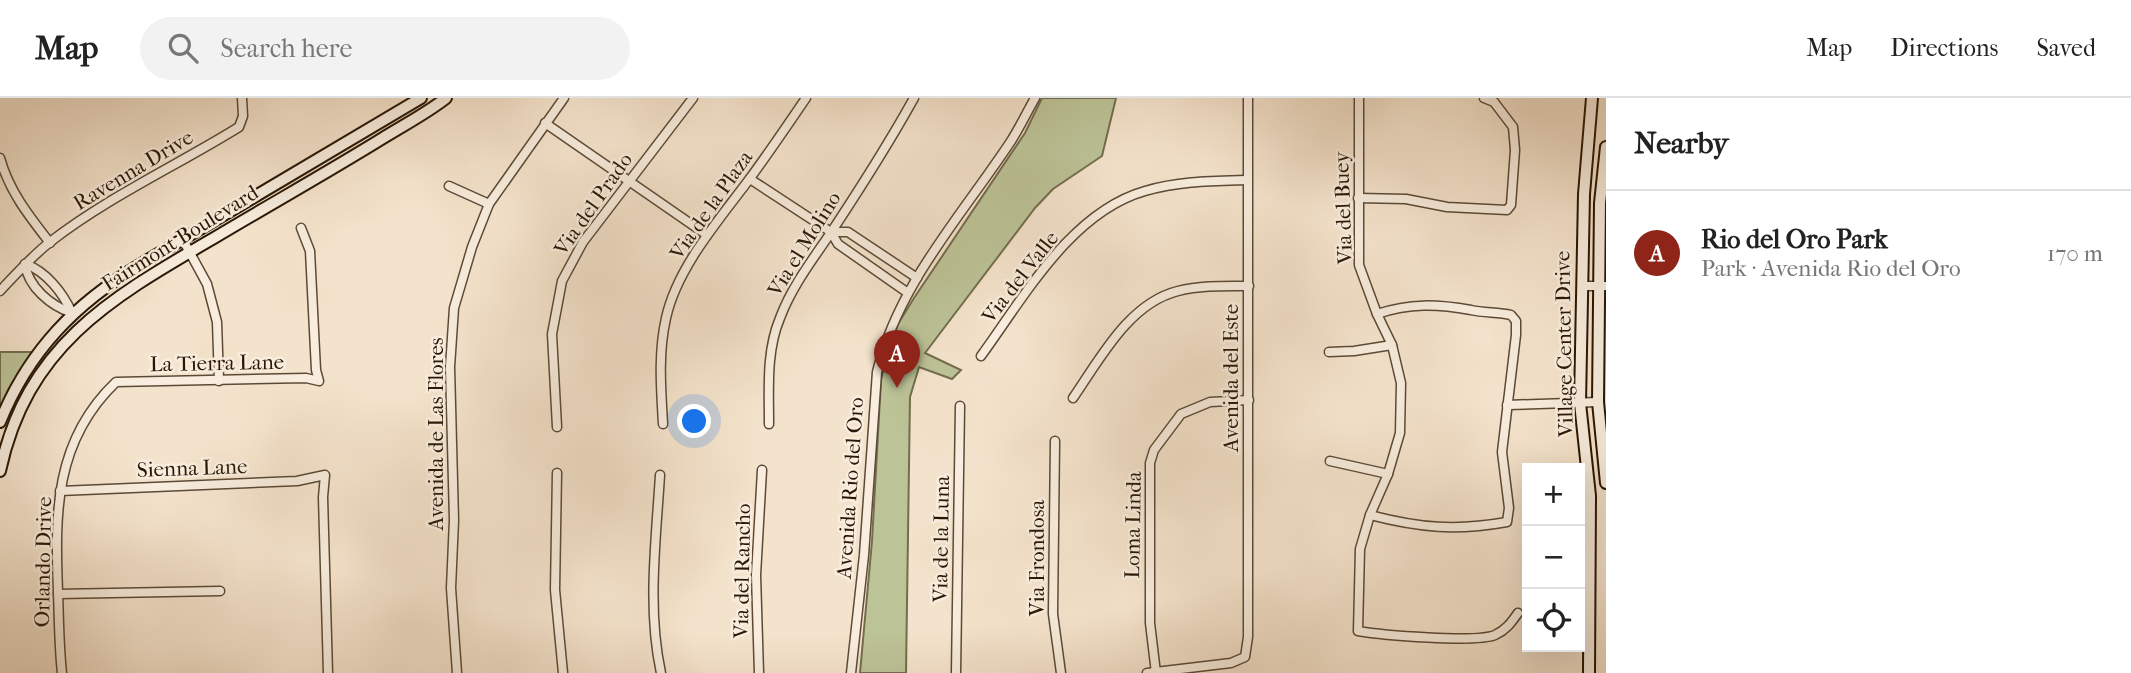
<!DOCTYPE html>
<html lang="en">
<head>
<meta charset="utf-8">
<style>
  body { margin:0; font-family:"IM FELL French Canon",serif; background:#f2f2f2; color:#222 }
  .controls { position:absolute; right:21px; bottom:21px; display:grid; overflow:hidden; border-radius:0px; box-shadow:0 7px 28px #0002 }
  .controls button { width:63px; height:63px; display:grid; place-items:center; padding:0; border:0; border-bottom:2px solid #e0e0e0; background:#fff; color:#222; font:35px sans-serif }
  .you { position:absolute; left:695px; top:324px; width:24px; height:24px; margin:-18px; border:5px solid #fff; border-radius:50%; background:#1a73e8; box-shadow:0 0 0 10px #1a73e833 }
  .badge { display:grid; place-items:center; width:46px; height:46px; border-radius:50%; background:#8f2418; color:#fff; font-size:23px; font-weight:700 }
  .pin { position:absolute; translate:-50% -58px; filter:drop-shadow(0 2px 4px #0008) }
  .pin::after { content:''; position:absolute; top:37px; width:24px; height:21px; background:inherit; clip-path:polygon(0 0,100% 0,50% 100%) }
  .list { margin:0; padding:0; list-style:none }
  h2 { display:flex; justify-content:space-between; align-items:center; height:91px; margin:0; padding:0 28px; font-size:30px }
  h2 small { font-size:23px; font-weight:400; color:#767676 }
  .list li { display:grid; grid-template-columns:46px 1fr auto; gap:21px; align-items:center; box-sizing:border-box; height:126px; padding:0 28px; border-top:2px solid #e0e0e0 }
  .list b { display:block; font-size:26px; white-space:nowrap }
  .list p { margin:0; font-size:23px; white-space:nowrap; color:#767676 }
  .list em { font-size:23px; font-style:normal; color:#767676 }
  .icon { flex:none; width:38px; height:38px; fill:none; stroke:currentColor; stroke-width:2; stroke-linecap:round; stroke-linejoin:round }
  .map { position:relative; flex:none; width:1606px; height:575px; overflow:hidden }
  header { display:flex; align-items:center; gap:42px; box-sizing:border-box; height:98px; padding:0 35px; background:#fff; border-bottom:2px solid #e0e0e0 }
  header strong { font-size:33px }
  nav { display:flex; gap:38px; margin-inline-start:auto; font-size:24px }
  .search { width:490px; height:63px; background:#f2f2f2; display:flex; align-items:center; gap:18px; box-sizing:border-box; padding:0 24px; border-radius:38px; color:#767676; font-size:26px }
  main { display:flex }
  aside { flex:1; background:#fff }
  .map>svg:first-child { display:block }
</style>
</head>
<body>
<header>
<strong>Map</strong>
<div class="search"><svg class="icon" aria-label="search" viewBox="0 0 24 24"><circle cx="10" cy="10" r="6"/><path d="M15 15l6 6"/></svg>Search here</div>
<nav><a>Map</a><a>Directions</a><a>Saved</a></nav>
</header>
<main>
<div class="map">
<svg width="1606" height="575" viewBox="0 0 1606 575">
  <rect width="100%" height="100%" fill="#f4e3cc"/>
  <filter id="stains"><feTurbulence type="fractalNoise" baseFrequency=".00286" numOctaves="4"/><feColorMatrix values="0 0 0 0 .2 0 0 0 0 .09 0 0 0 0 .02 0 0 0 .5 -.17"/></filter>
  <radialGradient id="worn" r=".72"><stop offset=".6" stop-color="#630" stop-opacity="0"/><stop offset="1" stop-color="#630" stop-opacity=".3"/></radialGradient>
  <g fill="#bcc397" stroke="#736d4e" stroke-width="2">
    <path d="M1042,0H1116L1102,58L1053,91L1035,110L925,255L961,272L952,281L919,269L910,299L906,575H860L872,443L881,282L888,253L898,226L914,200L1025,35Z"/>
    <path d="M0,254H33L8,292L0,312Z"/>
  </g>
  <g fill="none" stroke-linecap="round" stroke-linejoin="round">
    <g stroke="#5c4a36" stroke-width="11">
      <g id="street">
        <path d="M1359,0V167L1377,216L1392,247L1401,285L1400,335L1388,376L1370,417L1360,451L1358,533C1381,537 1476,545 1495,537C1506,532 1511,525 1518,515"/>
        <path d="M1484,0L1494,4"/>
        <path d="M545,25L707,137"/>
        <path d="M0,60C9,93 29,118 50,145"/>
        <path d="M750,81L831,134L838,146L908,195"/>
        <path d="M449,88L489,106"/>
        <path d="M1358,100L1406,101L1447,109L1507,112L1511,107L1515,52L1513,29L1494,4"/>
        <path d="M831,134H848L917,180"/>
        <path d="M183,142L207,186L217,224L219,283"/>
        <path d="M25,166C28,189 51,208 72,215"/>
        <path d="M25,166C46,173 63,195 72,215"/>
        <path d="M1582,188H1606"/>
        <path d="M0,193C16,176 31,159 50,144C108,99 176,68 239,29L243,18L242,0"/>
        <path d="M1329,254L1354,253L1392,247"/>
        <path d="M981,258C1024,199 1071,114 1145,93C1179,83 1212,83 1247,82"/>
        <path d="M1073,300C1100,261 1129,205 1178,193C1201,187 1225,188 1249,188"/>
        <path d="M1507,307L1598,304"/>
        <path d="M663,326C661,291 658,255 666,220C677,170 718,123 748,83C768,56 787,28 806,0"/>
        <path d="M769,326C769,291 766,253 780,220C792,188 813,161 832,133C861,89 889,45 914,0"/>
        <path d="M557,329L552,236L562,183L583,144L693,0"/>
        <path d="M1055,343L1053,516L1061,575"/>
        <path d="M1330,363L1388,376"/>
        <path d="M557,375L555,492L563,575"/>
        <path d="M660,377C656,442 647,511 661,575"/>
        <path d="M60,393L297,383L325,377L323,399L328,575"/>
        <path d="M1370,417C1420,430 1456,433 1507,424L1509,410L1502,354L1516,237V223L1511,217C1498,214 1484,215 1471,212C1437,206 1410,205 1377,216"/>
        <path d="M58,496L220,493"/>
        <path d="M62,575C59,548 59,521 58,494C55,416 54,343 116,284L306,280L319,283L316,272L310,153L301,130"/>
        <path d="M457,575L451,490L454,422L450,269L454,210L472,149L489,106L564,0"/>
        <path d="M759,575L756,477L762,372"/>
        <path d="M851,575L864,457L877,274C898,186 963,116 1011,43C1020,29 1027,14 1035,0"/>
        <path d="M956,575L960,308"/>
        <path d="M1147,575L1231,565L1245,559L1248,539V0"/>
        <path d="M1156,575L1150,525V365L1154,352L1181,316L1210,304L1249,302"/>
      </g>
    </g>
    <g stroke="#2a1704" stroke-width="14">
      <g id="secondary">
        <path d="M1606,49L1600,105L1598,304L1606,385"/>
        <path d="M0,324C29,252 76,205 141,166L421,0"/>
        <path d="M0,373C27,247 111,200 214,140C271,106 328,74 383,40C404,27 427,15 446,0"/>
        <path d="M1589,575L1590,398L1580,305L1584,96L1592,0"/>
      </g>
    </g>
    <use href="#street" stroke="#f8edde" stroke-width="8"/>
    <use href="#secondary" stroke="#f8edde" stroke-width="10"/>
  </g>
  <g text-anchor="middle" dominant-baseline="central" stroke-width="5" stroke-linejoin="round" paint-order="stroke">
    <g font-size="21" fill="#2a1704" stroke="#f8edde">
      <text transform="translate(133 72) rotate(-31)">Ravenna Drive</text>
      <text transform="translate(593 106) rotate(-55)">Via del Prado</text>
      <text transform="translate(711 107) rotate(-55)">Via de la Plaza</text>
      <text transform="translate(1343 110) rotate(-92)">Via del Buey</text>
      <text transform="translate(180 140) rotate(-32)">Fairmont Boulevard</text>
      <text transform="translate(804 146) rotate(-58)">Via el Molino</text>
      <text transform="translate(1020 179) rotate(-52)">Via del Valle</text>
      <text transform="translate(1564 246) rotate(-91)">Village Center Drive</text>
      <text transform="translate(217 265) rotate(-1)">La Tierra Lane</text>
      <text transform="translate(1231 280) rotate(-90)">Avenida del Este</text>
      <text transform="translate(436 336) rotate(-90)">Avenida de Las Flores</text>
      <text transform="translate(192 370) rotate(-2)">Sienna Lane</text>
      <text transform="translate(850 390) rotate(-86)">Avenida Rio del Oro</text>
      <text transform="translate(1133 427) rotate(-89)">Loma Linda</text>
      <text transform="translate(941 441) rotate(-89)">Via de la Luna</text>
      <text transform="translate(1037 460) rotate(-90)">Via Frondosa</text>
      <text transform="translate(43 464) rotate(-89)">Orlando Drive</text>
      <text transform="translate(742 473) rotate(-89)">Via del Rancho</text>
    </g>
  </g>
  <rect width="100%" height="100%" filter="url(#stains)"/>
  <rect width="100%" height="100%" fill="url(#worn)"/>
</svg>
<div class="controls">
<button>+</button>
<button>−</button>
<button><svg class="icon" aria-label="locate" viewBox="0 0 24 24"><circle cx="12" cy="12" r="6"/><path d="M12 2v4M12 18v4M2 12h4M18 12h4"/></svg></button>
</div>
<div class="you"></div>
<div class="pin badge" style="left:897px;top:290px">A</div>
</div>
<aside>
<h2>Nearby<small></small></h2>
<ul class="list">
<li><span class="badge">A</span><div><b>Rio del Oro Park</b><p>Park · Avenida Rio del Oro</p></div><em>170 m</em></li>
</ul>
</aside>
</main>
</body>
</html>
